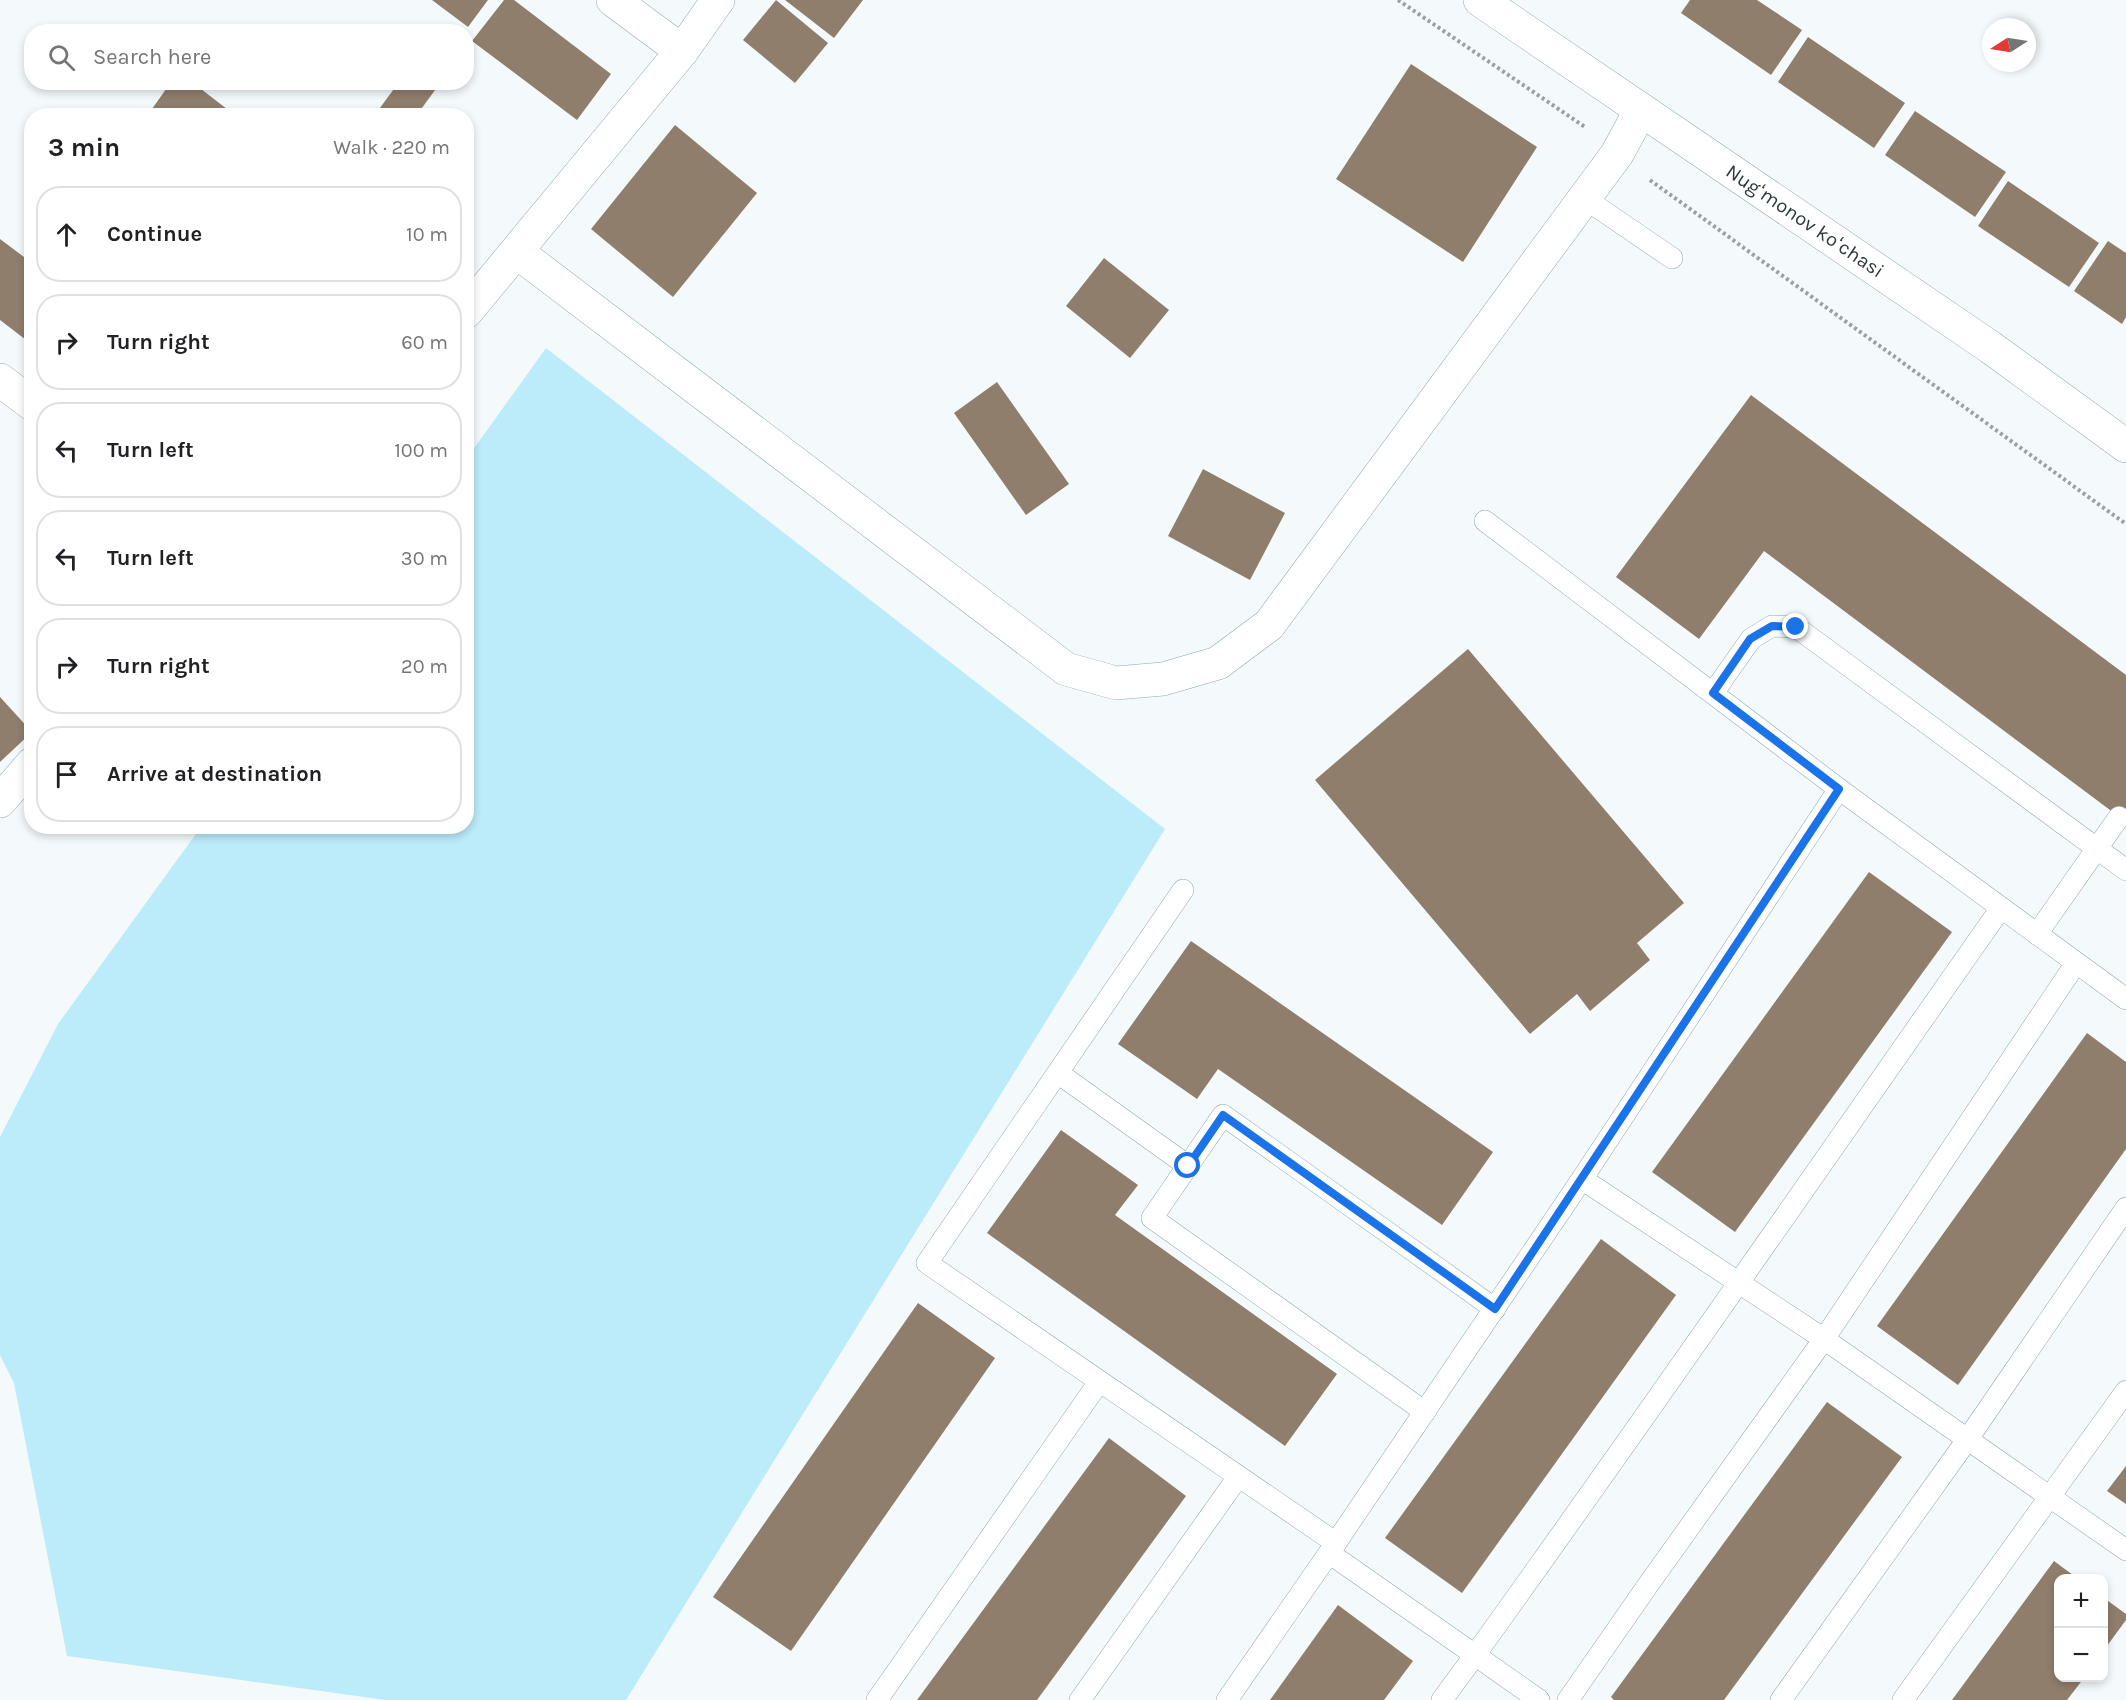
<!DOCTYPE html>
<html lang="en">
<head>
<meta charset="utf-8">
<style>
  body { margin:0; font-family:Karla,sans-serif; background:#f2f2f2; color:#202124 }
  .controls { position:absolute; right:18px; bottom:18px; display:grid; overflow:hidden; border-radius:12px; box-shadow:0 3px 9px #0003 }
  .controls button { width:54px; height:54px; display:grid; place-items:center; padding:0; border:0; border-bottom:2px solid #e0e0e0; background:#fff; color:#202124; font:30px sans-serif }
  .compass { position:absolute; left:1982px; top:18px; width:54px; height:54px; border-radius:50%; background:#fff; box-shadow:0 3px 9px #0003; rotate:258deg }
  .stop { position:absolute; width:18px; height:18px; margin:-14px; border:4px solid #1a73e8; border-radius:50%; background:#fff }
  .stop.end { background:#1a73e8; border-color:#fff; box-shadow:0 2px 6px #0008 }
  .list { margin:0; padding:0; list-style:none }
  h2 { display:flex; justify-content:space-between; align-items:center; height:78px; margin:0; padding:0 24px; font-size:26px }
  h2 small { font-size:20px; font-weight:400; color:#757577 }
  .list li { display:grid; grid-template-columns:39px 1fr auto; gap:18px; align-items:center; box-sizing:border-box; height:96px; margin:0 12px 12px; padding:0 12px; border:2px solid #e0e0e0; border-radius:24px }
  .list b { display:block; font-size:22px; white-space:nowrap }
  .list em { font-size:20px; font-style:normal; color:#757577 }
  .icon { flex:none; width:33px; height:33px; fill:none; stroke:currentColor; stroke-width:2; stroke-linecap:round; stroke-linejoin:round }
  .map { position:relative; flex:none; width:2126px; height:1700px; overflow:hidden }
  .search { position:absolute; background:#fff; box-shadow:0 3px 9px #0003; left:24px; top:24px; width:450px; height:66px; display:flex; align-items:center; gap:15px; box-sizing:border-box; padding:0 21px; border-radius:24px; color:#757577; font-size:22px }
  .panel { position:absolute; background:#fff; box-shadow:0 3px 9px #0003; left:24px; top:108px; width:450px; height:726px; border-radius:24px }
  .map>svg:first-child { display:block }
</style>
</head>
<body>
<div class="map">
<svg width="2126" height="1700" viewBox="0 0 2126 1700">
  <rect width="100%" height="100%" fill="#f4fafc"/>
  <path fill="#bcebfa" d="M546,348L1165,829L626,1700H386L67,1656L14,1383L0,1355V1137L58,1024L201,827L466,826L467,458Z"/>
  <g fill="#907e6c">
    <path d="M432,0H488L468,27Z"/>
    <path d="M504,0H514L611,74L577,120L472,41Z"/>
    <path d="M776,0L828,43L795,83L743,40Z"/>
    <path d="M785,0H863L834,38Z"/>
    <path d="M1690,0H1757L1802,30L1771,75L1681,13Z"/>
    <path d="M1808,37L1905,103L1874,148L1778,82Z"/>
    <path d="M1411,64L1537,147L1463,262L1336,179Z"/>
    <path d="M171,82H192L236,116H160L152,109Z"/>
    <path d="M399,82H441L416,116H374Z"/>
    <path d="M1915,111L2006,172L1975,217L1885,155Z"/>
    <path d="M675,125L757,193L673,297L591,229Z"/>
    <path d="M2008,181L2099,243L2069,287L1978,226Z"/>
    <path d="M0,239L32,263L30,343L0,320Z"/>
    <path d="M2108,241L2126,253V317L2122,324L2074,291Z"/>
    <path d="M1104,258L1169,310L1130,358L1066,306Z"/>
    <path d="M997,382L1069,484L1026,515L954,413Z"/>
    <path d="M1751,395L2126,675V822L1764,551L1699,639L1616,577Z"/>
    <path d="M1203,469L1285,513L1250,580L1168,536Z"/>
    <path d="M1468,649L1684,903L1637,943L1650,960L1590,1011L1577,994L1530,1034L1315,780Z"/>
    <path d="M0,697L32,732L0,762Z"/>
    <path d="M1869,872L1952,932L1735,1232L1652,1172Z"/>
    <path d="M1191,941L1493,1152L1442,1225L1218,1069L1197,1099L1118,1044Z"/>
    <path d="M2087,1033L2126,1062V1149L1958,1385L1877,1326Z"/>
    <path d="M1061,1130L1138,1185L1115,1215L1337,1374L1285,1446L987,1233Z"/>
    <path d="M1601,1239L1676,1295L1462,1593L1385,1538Z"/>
    <path d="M918,1303L995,1358L791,1651L713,1597Z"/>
    <path d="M1827,1402L1902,1457L1724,1700H1614L1611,1697Z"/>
    <path d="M1109,1438L1186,1496L1037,1700H917Z"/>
    <path d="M2126,1466V1504L2107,1491Z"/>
    <path d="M2054,1561L2077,1578H2058V1678H2084L2067,1700H1952Z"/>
    <path d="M2104,1598L2126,1614V1620L2104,1650Z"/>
    <path d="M1338,1605L1413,1661L1384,1700H1270Z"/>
  </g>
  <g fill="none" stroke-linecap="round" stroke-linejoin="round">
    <g stroke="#8ca9b3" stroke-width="22">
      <g id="lane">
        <path d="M1584,198L1672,258"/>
        <path d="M1485,521L1839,789L2126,999"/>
        <path d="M1713,693L1751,639L1772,626L1796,627L2126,870"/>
        <path d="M1183,890L927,1263L1336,1543"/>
        <path d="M2037,934L2119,817"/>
        <path d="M1058,1073L1188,1166"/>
        <path d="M1582,1179L1824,1339L2126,1550"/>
        <path d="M1425,1412L1152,1218L1223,1115L1495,1309"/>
        <path d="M877,1700L1099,1382"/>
        <path d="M1080,1700L1238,1477"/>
        <path d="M1227,1700L1329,1553"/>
        <path d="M1442,1700L1475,1655L1329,1553L1582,1179L1839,789"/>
        <path d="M1539,1700L1475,1655C1653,1408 1826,1157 2001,908"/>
        <path d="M1568,1700L1648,1585L1824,1339L2076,963"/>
        <path d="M1781,1700L1967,1440L2126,1208"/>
        <path d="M1903,1700L2126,1391"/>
      </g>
    </g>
    <g stroke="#8ca9b3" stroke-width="34">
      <g id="street">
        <path d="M613,0L682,51"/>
        <path d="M517,252L1066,669L1116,683L1163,679L1218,663L1269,625L1617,154L1641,110"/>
        <path d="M466,312L682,51L718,0"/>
        <path d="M0,380L32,404"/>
        <path d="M0,801L32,764"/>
      </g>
    </g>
    <g stroke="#8ca9b3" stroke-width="34">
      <path id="secondary" d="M1480,0L1990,347L2126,446"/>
    </g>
    <g stroke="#98a1a4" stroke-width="4" stroke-dasharray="3 3" stroke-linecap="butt">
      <path d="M1398,0L1585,127"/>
      <path d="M1650,180L2126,524"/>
    </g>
    <use href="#lane" stroke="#fff" stroke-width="21"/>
    <use href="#street" stroke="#fff" stroke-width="33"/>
    <use href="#secondary" stroke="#fff" stroke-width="33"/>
  </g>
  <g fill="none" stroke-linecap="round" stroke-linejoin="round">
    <path stroke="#1a73e8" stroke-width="8" d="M1188,1166L1223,1115L1495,1309L1839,789L1713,693L1750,639L1772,626L1796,627"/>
  </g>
  <g text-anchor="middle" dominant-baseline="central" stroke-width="6" stroke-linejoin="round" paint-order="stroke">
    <g font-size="20" fill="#2d393d" stroke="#fff">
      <text transform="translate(1805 221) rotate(34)">Nugʻmonov koʻchasi</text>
    </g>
  </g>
</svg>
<div class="controls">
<button>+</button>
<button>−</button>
</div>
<svg class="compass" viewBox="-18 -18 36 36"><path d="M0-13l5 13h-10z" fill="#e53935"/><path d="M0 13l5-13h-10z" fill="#757577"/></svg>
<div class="stop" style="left:1188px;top:1166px"></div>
<div class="stop end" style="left:1796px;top:627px"></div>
<div class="search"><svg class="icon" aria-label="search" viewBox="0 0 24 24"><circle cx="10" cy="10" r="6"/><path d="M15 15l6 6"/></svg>Search here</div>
<section class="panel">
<h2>3 min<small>Walk · 220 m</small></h2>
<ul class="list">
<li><svg class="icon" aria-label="ahead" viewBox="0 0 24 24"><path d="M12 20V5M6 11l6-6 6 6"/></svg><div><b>Continue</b></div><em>10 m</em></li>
<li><svg class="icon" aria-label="right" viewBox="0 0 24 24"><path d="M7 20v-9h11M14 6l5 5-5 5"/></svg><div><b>Turn right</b></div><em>60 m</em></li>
<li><svg class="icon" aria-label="left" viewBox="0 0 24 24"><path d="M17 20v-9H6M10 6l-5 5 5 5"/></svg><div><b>Turn left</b></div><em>100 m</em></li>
<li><svg class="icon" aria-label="left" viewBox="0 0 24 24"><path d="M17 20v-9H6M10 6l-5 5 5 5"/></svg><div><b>Turn left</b></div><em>30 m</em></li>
<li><svg class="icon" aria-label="right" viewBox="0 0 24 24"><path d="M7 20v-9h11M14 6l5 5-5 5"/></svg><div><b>Turn right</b></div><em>20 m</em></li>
<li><svg class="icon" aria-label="arrive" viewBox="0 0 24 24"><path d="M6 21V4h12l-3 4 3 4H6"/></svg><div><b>Arrive at destination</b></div></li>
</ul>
</section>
</div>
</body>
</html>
